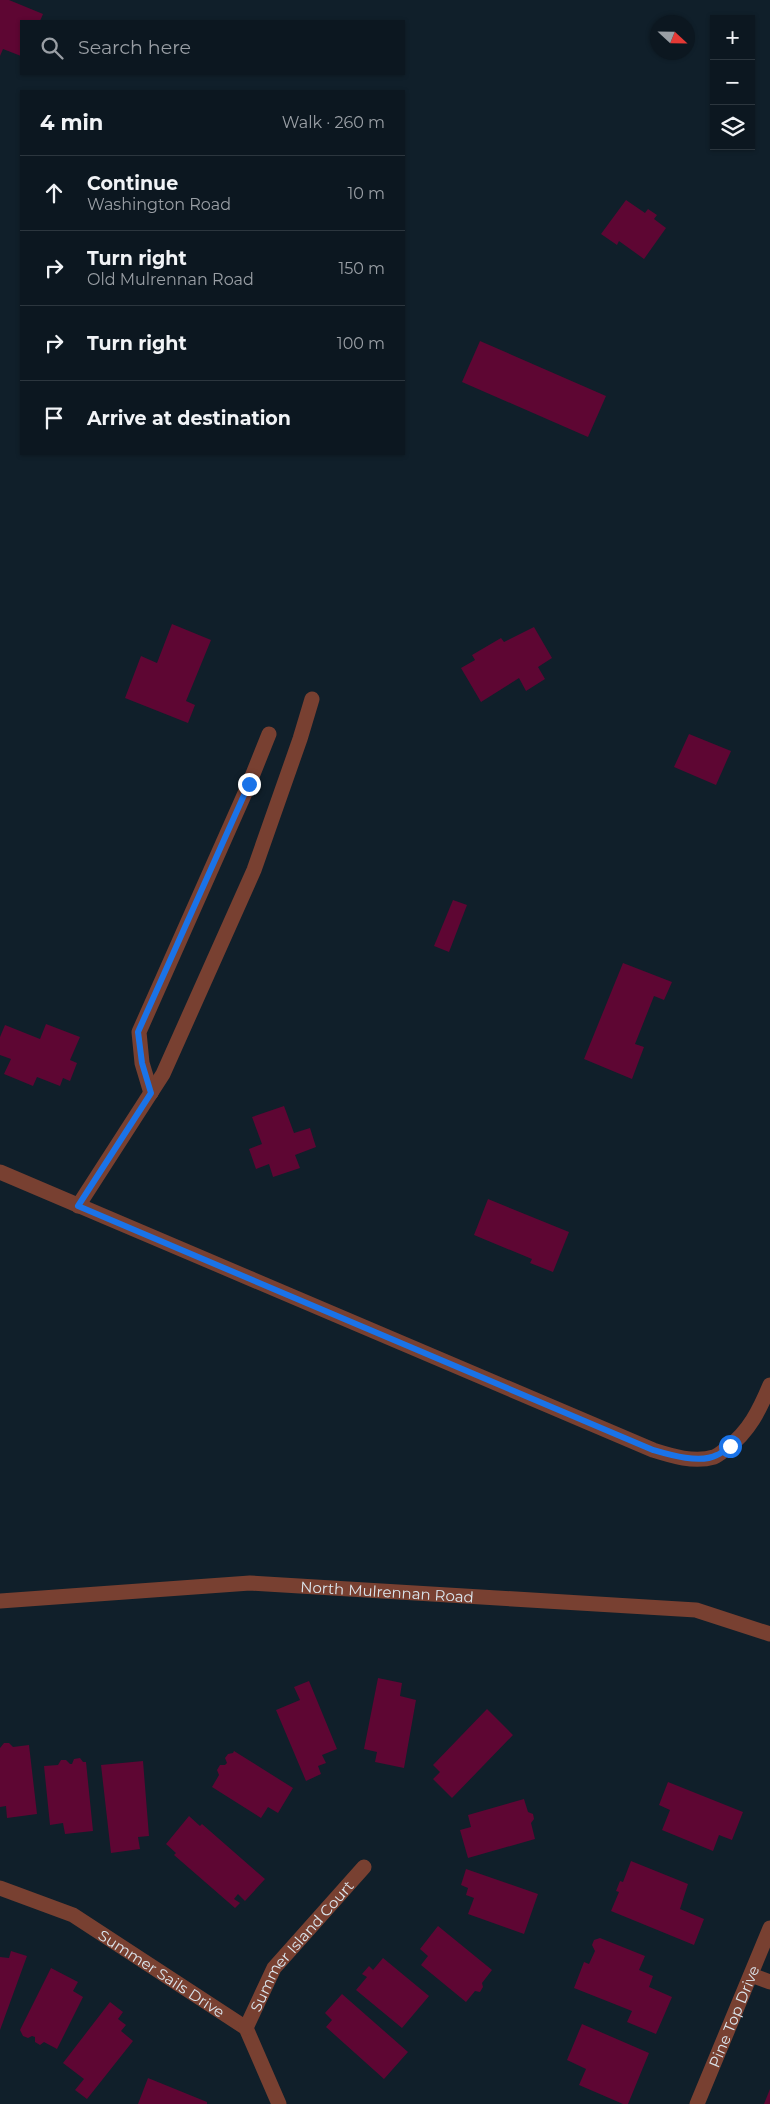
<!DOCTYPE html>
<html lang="en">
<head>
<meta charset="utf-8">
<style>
  body { margin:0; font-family:Montserrat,sans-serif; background:#152029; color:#f1f3f6 }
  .controls { position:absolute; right:15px; top:15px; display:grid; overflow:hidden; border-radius:0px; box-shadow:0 1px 4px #0004 }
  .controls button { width:45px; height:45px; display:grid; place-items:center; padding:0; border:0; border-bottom:1px solid #2c363e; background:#0c1720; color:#f1f3f6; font:25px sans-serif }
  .compass { position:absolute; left:650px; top:15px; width:45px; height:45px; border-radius:50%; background:#0c1720; box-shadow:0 1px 4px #0004; rotate:112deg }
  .stop { position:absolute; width:15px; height:15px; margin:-11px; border:4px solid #1a73e8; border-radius:50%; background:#fff }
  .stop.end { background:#1a73e8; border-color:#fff; box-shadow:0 1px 5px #0008 }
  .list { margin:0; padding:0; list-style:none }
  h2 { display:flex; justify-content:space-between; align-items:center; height:65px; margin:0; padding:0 20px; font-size:21px }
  h2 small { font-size:16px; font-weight:400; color:#9a9fa5 }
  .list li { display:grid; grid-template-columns:32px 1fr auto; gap:15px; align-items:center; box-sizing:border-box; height:75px; padding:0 20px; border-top:1px solid #2c363e }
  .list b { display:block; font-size:19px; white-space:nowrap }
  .list p { margin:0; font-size:16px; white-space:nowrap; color:#9a9fa5 }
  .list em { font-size:16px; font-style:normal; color:#9a9fa5 }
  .icon { flex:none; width:28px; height:28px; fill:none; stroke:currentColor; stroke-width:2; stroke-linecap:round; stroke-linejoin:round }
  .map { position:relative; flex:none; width:770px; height:2104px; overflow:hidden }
  .search { position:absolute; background:#0c1720; box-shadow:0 1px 4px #0004; left:20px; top:20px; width:385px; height:55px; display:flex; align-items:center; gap:12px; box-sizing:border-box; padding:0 18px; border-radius:0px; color:#9a9fa5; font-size:19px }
  .panel { position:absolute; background:#0c1720; box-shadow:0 1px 4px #0004; left:20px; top:90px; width:385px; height:365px; border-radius:0px }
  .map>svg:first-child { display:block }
</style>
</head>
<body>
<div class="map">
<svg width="770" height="2104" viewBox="0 0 770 2104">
  <rect width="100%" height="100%" fill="#101f2a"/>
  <g fill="#5e0633">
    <path d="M0,0H9L43,14L40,21H21V56L3,49L0,56Z"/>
    <path d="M626,200L645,213L648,209L657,215L654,219L666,228L644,259L619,241L617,245L601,234Z"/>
    <path d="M480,341L606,396L588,437L462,382Z"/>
    <path d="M172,624L211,640L186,701L195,705L188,723L125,698L141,656L157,663Z"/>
    <path d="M534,627L552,658L538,667L545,679L526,691L519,678L481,702L461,668L475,660L472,655L501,638L504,642Z"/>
    <path d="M689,734L731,751L716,785L674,767Z"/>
    <path d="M453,900L467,905L449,952L434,946Z"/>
    <path d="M623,963L672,982L664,1000L654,996L635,1044L644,1047L632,1079L584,1059Z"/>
    <path d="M46,1024L80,1037L70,1060L77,1063L70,1081L63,1078L60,1086L37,1077L33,1086L4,1074L11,1059L0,1055V1037L5,1025L40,1039Z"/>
    <path d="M284,1106L294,1133L310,1128L316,1147L295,1155L300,1168L273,1177L269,1164L256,1169L249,1149L262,1144L252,1117Z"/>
    <path d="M488,1199L569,1232L553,1272L530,1263L532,1259L474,1235Z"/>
    <path d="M378,1678L402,1683L400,1696L416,1700L404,1768L375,1762L377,1752L364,1749Z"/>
    <path d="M309,1681L337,1749L322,1755L326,1763L318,1766L321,1774L306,1781L276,1710L300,1700L294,1687Z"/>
    <path d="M487,1709L513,1735L452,1798L433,1779L440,1772L433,1765Z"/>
    <path d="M4,1743H9L13,1747L29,1745L37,1814L7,1818L6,1806L0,1807V1748Z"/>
    <path d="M234,1751L293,1788L278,1813L268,1807L261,1818L212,1787L219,1775L217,1770L220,1765H225L227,1763L225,1758L228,1754L233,1753Z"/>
    <path d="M80,1758L83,1762H86L93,1831L65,1834L63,1823L50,1825L44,1766L58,1765L61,1760H66L70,1764H72L74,1759Z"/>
    <path d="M143,1761L149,1836L138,1837L140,1849L111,1853L101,1765Z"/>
    <path d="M668,1782L743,1812L732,1840L719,1835L713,1851L662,1830L670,1810L659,1805Z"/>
    <path d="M524,1799L528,1812L533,1814L534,1819L531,1823L535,1839L468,1858L460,1830L471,1827L468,1815Z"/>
    <path d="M189,1816L200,1826L202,1824L265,1879L245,1901L238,1894L234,1899L240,1903L235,1908L174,1855L176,1853L166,1844Z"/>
    <path d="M631,1861L688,1884L680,1909L704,1919L694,1945L611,1911L619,1892L616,1891L620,1881L623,1882Z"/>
    <path d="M466,1869L538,1894L524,1934L468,1914L474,1898L466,1895L468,1888L461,1885Z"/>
    <path d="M438,1926L492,1970L482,1983L483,1987L480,1992L475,1991L466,2002L421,1965L428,1956L420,1949Z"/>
    <path d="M600,1938L645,1956L639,1970L653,1976L649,1987L672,1997L656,2034L627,2022L632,2011L574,1988L584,1962L589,1964L595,1951L592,1945L594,1940Z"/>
    <path d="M11,1951L27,1956L0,2030V1957L9,1958Z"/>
    <path d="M383,1958L429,1996L402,2028L356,1990L367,1977L362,1974L369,1966L373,1970Z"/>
    <path d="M51,1968L78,1982L73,1991L83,1997L57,2049L44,2042L40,2045L35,2042V2037L32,2036L28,2038L23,2036L20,2030Z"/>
    <path d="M342,1994L408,2052L384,2079L326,2027L332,2020L325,2013Z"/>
    <path d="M110,2002L123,2012L118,2019L126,2025L121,2031L133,2041L87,2099L75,2090L84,2079L63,2063Z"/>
    <path d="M582,2024L649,2053L628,2104H623L579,2085L586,2069L567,2060Z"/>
    <path d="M148,2078L207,2102V2104H138Z"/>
    <path d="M770,2089V2104H764Z"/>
  </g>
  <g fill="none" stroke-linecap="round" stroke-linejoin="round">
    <g stroke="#784031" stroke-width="15">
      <path d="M151,1093L142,1063L139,1032L249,784L269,734"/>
      <path d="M78,1206L163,1074L254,870L300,739L312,699"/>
    </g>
    <g stroke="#784031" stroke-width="15">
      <path d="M0,1172L653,1450C672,1456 694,1463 714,1457C719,1455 723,1451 727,1448C749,1432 760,1409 770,1385"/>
      <path id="s1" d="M0,1601L250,1583L696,1610L770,1634"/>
      <path id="s2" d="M0,1888L73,1915L246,2028L279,2104"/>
      <path d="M751,1975L770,1982"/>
      <path id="s3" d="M246,2028L274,1968L364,1867"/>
      <path id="s4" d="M697,2104L770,1928"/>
    </g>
  </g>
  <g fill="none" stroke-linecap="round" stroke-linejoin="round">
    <path stroke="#1a73e8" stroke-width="6" d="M249,784L138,1032L142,1063L151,1093L78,1206L653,1450C670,1455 700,1464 717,1455C722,1453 726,1449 730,1446"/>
  </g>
  <g text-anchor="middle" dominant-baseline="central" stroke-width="5" stroke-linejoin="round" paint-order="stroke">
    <g font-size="15" fill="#dce6ee" stroke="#071521">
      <text stroke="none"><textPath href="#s1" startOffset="388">North Mulrennan Road</textPath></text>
      <text stroke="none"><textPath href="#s3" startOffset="100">Summer Island Court</textPath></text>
      <text stroke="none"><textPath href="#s2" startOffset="184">Summer Sails Drive</textPath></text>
      <text stroke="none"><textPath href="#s4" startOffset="95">Pine Top Drive</textPath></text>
    </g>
  </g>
</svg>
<div class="controls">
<button>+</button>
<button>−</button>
<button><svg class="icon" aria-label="layers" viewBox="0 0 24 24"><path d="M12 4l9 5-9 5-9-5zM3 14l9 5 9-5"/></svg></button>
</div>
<svg class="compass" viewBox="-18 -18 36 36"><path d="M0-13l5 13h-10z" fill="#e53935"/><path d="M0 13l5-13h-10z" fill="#9a9fa5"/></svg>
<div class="stop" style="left:730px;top:1446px"></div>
<div class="stop end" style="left:249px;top:784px"></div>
<div class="search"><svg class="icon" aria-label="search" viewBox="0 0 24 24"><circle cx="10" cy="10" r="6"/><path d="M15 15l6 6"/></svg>Search here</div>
<section class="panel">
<h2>4 min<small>Walk · 260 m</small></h2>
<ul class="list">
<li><svg class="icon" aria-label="ahead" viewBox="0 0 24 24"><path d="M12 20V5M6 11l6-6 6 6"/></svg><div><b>Continue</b><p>Washington Road</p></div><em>10 m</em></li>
<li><svg class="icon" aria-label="right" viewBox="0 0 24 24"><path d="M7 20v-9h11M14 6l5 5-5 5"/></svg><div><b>Turn right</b><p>Old Mulrennan Road</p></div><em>150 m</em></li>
<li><svg class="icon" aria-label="right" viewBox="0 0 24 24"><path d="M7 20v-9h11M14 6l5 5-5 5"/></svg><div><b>Turn right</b></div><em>100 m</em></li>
<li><svg class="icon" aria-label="arrive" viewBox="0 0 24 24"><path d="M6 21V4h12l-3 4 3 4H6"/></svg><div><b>Arrive at destination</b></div></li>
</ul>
</section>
</div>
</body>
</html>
